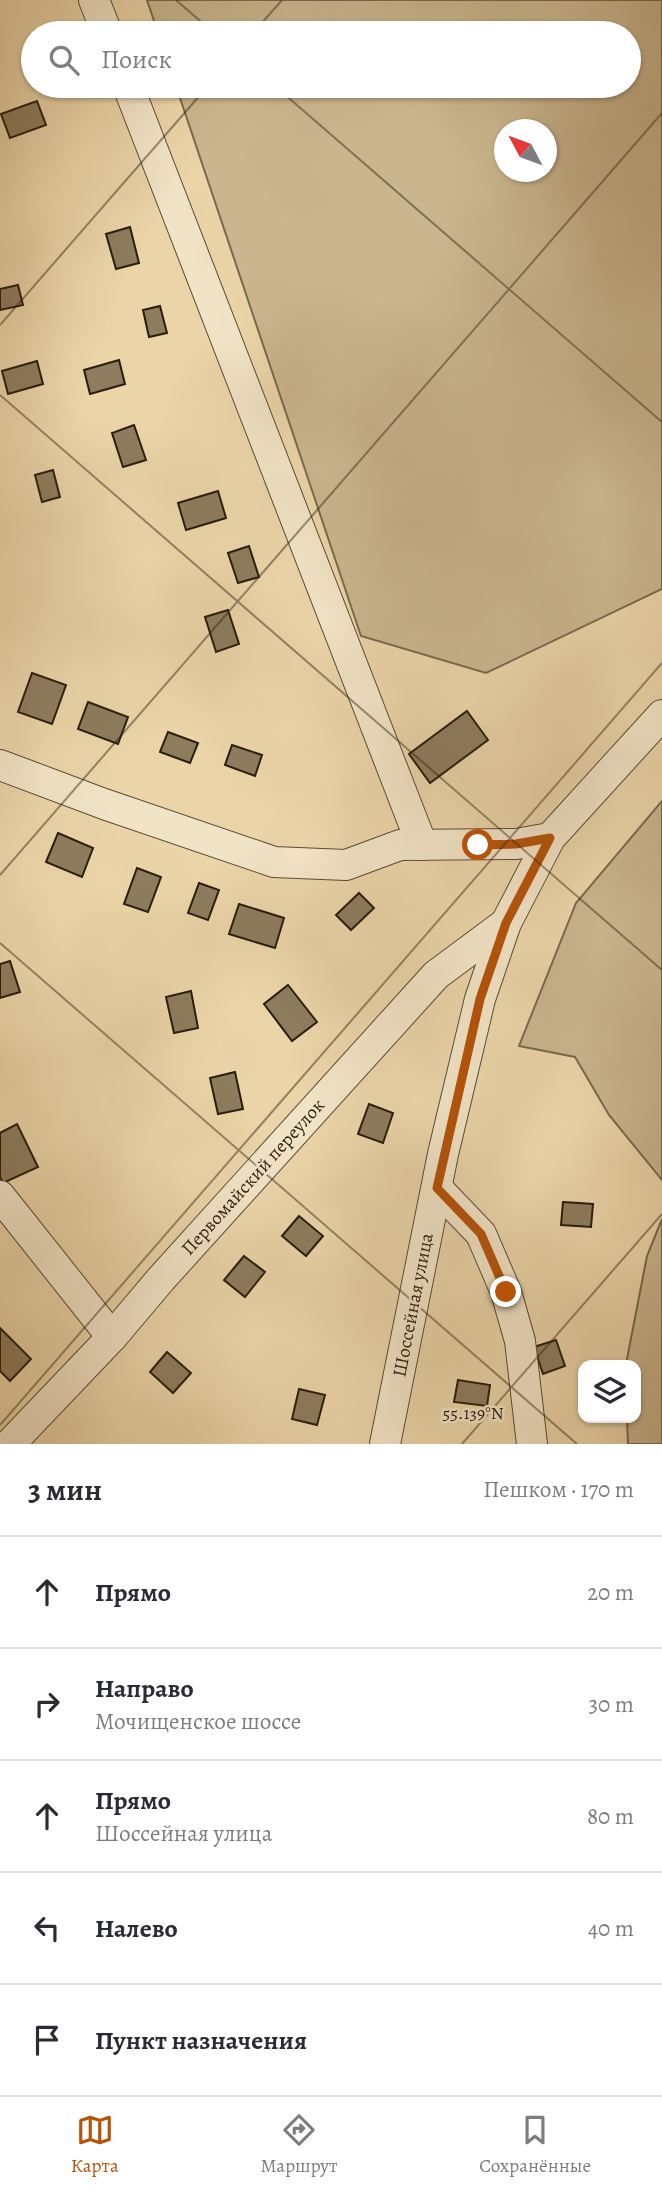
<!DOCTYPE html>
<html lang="ru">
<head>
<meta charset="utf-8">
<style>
  body { margin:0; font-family:Alegreya,serif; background:#f2f2f3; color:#2b2b33 }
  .controls { position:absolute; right:21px; bottom:21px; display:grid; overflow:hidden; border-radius:14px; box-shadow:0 2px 5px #0004 }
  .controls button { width:63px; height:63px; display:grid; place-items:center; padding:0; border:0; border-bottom:2px solid #e1e1e2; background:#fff; color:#2b2b33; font:35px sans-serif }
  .compass { position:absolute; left:494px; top:119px; width:63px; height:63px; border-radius:50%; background:#fff; box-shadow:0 2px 5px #0004; rotate:311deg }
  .stop { position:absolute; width:21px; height:21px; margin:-16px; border:5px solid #b45309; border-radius:50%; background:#fff }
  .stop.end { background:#b45309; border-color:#fff; box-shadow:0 2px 7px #0008 }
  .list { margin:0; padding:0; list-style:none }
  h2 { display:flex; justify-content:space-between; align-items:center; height:91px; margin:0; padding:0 28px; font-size:30px }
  h2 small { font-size:23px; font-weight:400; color:#7c7c81 }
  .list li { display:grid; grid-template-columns:46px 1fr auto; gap:21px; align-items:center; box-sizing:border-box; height:112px; padding:0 28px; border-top:2px solid #e1e1e2 }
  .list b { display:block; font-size:26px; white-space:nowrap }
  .list p { margin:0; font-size:23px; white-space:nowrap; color:#7c7c81 }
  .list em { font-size:23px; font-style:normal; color:#7c7c81 }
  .icon { flex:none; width:38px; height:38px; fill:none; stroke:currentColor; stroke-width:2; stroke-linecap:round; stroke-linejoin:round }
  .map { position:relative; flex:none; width:662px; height:1444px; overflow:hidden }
  .search { position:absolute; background:#fff; box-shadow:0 2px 5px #0004; left:21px; right:21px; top:21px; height:77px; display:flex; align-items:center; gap:18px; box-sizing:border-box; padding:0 24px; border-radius:38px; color:#7c7c81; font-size:26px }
  .sheet { height:651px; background:#fff }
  nav { display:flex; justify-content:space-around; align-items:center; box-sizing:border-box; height:98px; border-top:2px solid #e1e1e2; background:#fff; font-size:19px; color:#7c7c81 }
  nav a { display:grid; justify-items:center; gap:4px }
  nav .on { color:#b45309 }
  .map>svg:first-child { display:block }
</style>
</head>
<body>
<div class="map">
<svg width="662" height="1444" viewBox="0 0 662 1444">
  <rect width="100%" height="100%" fill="#ead4a8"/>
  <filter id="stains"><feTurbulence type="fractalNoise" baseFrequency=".00286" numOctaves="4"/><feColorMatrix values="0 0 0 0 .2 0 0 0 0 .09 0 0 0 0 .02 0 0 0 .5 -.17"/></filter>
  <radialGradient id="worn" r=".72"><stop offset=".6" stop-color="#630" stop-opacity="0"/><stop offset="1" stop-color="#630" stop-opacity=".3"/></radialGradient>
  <g fill="#c9b58e" stroke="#79694e" stroke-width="2" fill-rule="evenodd">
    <path d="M147,0H662V589L486,673L361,636L176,86H629V33H158ZM504,130H546V172H504Z"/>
    <path d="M662,801V1180L609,1115L575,1057L519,1046L576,903Z"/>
    <path d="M662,1219V1444H628L627,1418H636V1365L626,1364L647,1256Z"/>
  </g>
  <g fill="#8d7c5e" stroke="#291d0e" stroke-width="2">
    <path d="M37,101L46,125L10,138L1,114Z"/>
    <path d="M130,227L139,263L116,269L106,234Z"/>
    <path d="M18,285L23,305L0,310V289Z"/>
    <path d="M160,306L167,333L149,337L143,310Z"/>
    <path d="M119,360L125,384L90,394L84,370Z"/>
    <path d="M37,361L43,384L8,394L2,371Z"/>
    <path d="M134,425L146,460L123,467L112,433Z"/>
    <path d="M53,470L60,497L42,502L35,475Z"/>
    <path d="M218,491L226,518L186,530L178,503Z"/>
    <path d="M249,546L259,577L238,583L228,553Z"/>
    <path d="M228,610L239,644L216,652L205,617Z"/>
    <path d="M32,673L66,685L52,724L18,712Z"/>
    <path d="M88,702L128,717L118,744L78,729Z"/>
    <path d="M467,711L488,740L430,783L409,754Z"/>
    <path d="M168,732L198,743L190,763L160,752Z"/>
    <path d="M232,745L262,755L255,776L225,765Z"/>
    <path d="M58,833L93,848L82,877L46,862Z"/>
    <path d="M137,868L161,877L148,912L124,904Z"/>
    <path d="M199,883L219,890L208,920L188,913Z"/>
    <path d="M359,893L374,908L351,930L336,915Z"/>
    <path d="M239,904L284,918L275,948L229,934Z"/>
    <path d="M10,961L20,992L0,998V964Z"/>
    <path d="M288,985L317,1022L292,1041L264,1004Z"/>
    <path d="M191,991L198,1028L174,1033L166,997Z"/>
    <path d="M235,1072L243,1109L218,1114L210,1078Z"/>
    <path d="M369,1104L393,1113L383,1143L358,1134Z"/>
    <path d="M17,1124L38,1167L3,1183L0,1177V1133Z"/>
    <path d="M563,1202L593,1204L591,1227L561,1225Z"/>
    <path d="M299,1216L323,1236L306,1256L282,1236Z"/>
    <path d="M244,1256L265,1272L245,1297L224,1280Z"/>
    <path d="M0,1328L31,1359L10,1381L0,1371Z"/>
    <path d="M556,1340L565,1366L543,1374L534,1347Z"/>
    <path d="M167,1352L191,1373L173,1393L150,1372Z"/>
    <path d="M458,1380L490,1385L487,1406L454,1402Z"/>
    <path d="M299,1389L325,1395L317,1425L292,1419Z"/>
  </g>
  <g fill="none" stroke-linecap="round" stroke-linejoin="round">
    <g stroke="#594b34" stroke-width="32">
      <g id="minor">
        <path d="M94,0L107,33"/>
        <path d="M128,86L422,845"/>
        <path d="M0,765L104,804L274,862L346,865L400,845L516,844L550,838"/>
        <path d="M437,1188L481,1234L506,1292L520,1341L532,1444"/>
        <path d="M0,1196L112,1337"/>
        <path d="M10,1444L112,1337L161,1279L436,975L506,923"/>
        <path d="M385,1444L443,1154L480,999L506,923L550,838L662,715"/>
      </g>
    </g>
    <use href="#minor" stroke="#f1e3c6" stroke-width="30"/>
  </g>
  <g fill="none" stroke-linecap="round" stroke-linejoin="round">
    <path stroke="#b45309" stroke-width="9" d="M478,845L516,844L550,838L506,923L480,999L437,1188L481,1234L506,1292"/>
  </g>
  <path fill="none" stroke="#291d0e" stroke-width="2" stroke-opacity="0.45" d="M176,0L214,33M253,33L282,0M275,86L662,422M0,325L208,86M0,395L662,970M0,875L662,113M0,943L577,1444M0,1425L662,663M462,1444L662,1214"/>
  <g text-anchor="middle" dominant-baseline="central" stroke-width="5" stroke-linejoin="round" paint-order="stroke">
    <g font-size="19" fill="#291d0e" stroke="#f1e3c6">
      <text transform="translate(253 1177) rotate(-48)">Первомайский переулок</text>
      <text transform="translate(413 1305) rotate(-79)">Шоссейная улица</text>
    </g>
  </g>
  <g font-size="18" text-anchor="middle" fill="#291d0e" stroke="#f1e3c6" stroke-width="5" stroke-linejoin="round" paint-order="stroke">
    <text x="473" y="1419">55.139°N</text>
  </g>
  <rect width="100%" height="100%" filter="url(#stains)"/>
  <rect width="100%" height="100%" fill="url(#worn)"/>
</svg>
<div class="controls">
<button><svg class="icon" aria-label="layers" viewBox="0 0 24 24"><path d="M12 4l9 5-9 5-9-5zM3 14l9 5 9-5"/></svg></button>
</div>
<svg class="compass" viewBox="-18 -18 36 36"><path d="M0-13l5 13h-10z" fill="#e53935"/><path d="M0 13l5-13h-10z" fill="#7c7c81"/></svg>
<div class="stop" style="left:478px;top:845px"></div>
<div class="stop end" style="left:506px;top:1292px"></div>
<div class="search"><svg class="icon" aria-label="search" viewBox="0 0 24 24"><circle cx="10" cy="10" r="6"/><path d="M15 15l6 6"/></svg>Поиск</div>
</div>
<section class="sheet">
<h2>3 мин<small>Пешком · 170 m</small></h2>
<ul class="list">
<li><svg class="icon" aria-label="ahead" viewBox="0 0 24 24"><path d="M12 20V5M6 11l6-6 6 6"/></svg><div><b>Прямо</b></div><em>20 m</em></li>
<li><svg class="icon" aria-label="right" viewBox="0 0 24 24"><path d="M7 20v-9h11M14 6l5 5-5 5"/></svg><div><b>Направо</b><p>Мочищенское шоссе</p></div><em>30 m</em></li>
<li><svg class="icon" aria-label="ahead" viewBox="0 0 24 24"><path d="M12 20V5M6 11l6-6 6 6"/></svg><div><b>Прямо</b><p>Шоссейная улица</p></div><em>80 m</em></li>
<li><svg class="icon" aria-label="left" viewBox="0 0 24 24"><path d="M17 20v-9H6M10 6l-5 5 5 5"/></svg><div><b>Налево</b></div><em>40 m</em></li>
<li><svg class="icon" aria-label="arrive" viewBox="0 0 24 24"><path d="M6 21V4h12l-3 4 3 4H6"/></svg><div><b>Пункт назначения</b></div></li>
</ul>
</section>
<nav>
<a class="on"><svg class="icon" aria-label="map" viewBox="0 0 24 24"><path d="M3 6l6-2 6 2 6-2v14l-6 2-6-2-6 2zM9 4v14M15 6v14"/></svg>Карта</a>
<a><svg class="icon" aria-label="directions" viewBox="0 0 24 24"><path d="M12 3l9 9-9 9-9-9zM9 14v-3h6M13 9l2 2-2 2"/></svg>Маршрут</a>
<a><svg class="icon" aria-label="saved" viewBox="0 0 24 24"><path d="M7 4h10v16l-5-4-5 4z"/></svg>Сохранённые</a>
</nav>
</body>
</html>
